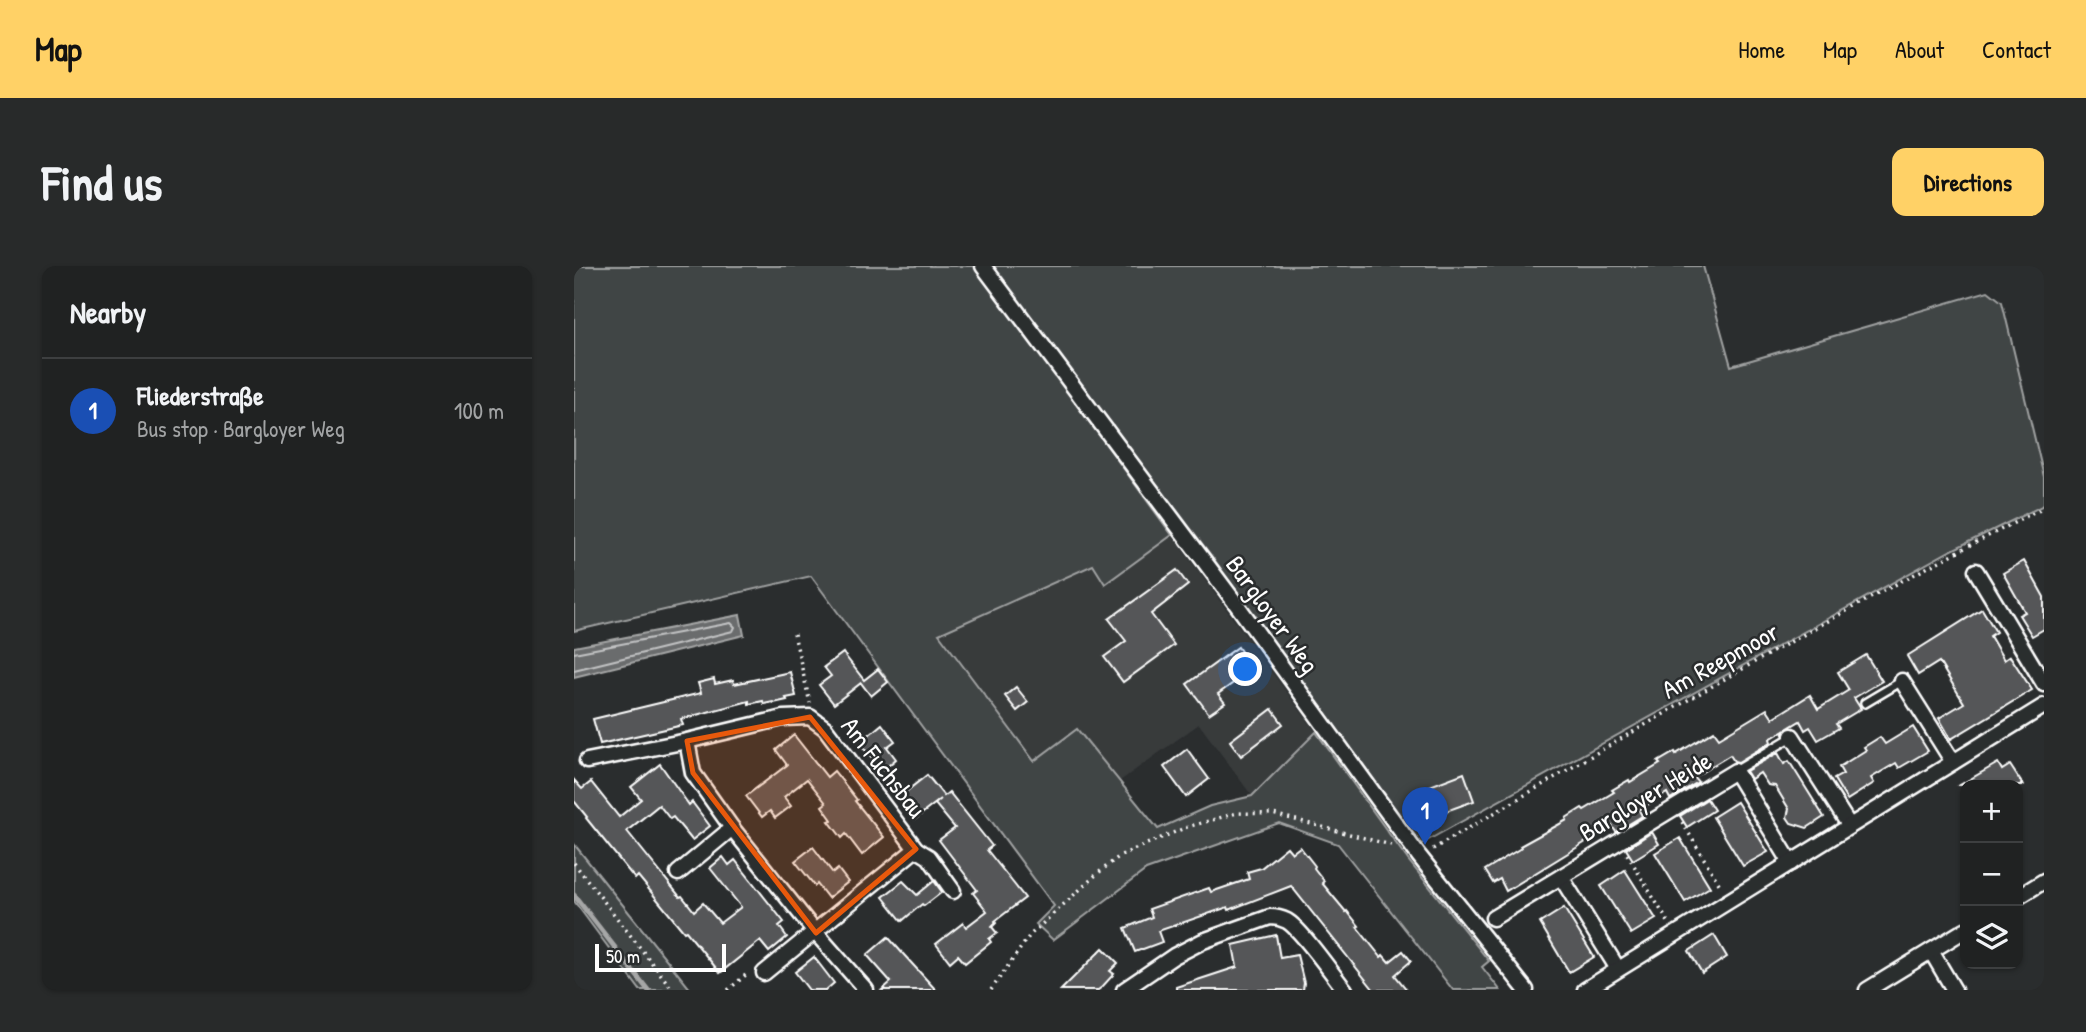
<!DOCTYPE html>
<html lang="en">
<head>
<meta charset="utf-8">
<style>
  body { margin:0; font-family:"Patrick Hand",sans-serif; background:#282a2a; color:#f1f3f6 }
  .controls { position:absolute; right:21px; bottom:21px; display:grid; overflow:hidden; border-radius:14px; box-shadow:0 2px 5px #0004 }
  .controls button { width:63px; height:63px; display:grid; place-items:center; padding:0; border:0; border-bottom:2px solid #3d3f40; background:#202222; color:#f1f3f6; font:35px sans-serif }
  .scale { position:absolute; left:21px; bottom:18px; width:131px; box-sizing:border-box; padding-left:7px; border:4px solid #fff; border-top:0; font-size:19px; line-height:24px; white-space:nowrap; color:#fff; -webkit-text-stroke:5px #2a2d2e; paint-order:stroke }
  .you { position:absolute; left:672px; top:404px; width:24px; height:24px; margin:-18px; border:5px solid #fff; border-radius:50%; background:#1a73e8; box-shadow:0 0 0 10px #1a73e833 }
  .badge { display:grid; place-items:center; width:46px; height:46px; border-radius:50%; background:#ffd166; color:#fff; font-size:23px; font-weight:700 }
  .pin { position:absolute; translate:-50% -58px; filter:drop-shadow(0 2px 4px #0008) }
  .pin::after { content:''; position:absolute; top:37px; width:24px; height:21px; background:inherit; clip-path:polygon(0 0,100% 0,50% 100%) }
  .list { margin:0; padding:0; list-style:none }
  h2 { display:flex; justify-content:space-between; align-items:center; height:91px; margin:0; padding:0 28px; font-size:30px }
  h2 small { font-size:23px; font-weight:400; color:#a2a4a5 }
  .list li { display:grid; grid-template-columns:46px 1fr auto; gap:21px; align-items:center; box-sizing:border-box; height:105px; padding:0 28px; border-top:2px solid #3d3f40 }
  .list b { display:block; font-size:26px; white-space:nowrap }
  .list p { margin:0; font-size:23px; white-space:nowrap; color:#a2a4a5 }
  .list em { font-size:23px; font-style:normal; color:#a2a4a5 }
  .icon { flex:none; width:38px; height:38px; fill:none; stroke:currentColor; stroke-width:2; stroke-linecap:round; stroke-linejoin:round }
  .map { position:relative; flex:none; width:1470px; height:724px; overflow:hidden; border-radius:14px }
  header { display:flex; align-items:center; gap:42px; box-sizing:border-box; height:98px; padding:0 35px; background:#ffd166; color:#111 }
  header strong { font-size:33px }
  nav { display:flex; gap:38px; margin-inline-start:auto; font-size:24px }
  .intro { display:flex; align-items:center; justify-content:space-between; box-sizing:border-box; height:168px; padding:0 42px }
  h1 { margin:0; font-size:49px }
  .button { padding:18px 32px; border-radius:14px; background:#ffd166; color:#111; font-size:24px; font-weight:700 }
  main { display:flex; gap:42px; padding:0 42px }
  aside { flex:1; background:#202222; border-radius:14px; box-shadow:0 2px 5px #0004 }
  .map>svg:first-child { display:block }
</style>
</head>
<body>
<header>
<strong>Map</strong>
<nav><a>Home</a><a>Map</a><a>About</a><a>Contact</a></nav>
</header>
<div class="intro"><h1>Find us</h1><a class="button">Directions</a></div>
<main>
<aside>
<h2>Nearby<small></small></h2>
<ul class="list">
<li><span class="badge" style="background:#1a4fb4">1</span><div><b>Fliederstraße</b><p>Bus stop · Bargloyer Weg</p></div><em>100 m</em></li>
</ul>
</aside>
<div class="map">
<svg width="1470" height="724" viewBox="0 0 1470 724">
  <rect width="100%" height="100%" fill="#2a2d2e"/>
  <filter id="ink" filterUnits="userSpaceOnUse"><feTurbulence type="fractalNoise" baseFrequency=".0143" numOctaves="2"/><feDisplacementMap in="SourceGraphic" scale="14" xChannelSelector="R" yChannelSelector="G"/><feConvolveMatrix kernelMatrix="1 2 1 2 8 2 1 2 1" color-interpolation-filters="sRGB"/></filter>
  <g filter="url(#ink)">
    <path fill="#373a3b" d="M598,269L742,466L678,530L625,458L546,515L503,463L460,495L364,367L519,299L532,317Z"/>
    <g fill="#414445" stroke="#a0a2a2" stroke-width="2">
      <path d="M0,0H402L598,269L531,318L519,299L365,368L460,495L503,463L584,563L636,540L678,530L742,466L834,594L915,695L908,701L926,724H879L764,578L705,557L572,604L479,674L462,658L480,640L237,310L0,365Z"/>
      <path d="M418,0H1129L1157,100L1414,25L1428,36L1470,211V239L1374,286L847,578L639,292Z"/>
      <path d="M0,578L117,724H66L0,635Z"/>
    </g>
    <path fill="#6a6c6d" stroke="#a6a7a7" stroke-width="2" d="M166,349L170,369L0,411V381Z"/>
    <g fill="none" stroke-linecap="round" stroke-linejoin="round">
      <path stroke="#c3c4c5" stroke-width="2" d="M0,387L157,357L161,361L159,365L0,404"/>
      <path stroke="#a6a7a7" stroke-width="5" d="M0,629L74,724"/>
    </g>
    <g fill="#555758" stroke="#fff" stroke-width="2">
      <path d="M1450,295L1470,331V363L1458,370L1445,349L1451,346L1429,307Z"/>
      <path d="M603,304L614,319L577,348L600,379L549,416L530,391L552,375L535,353Z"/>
      <path d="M1408,343L1422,366L1416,370L1430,394L1436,390L1458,424L1377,473L1365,452L1390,437L1365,396L1344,409L1333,390Z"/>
      <path d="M664,381L679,403L644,428L651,437L635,448L613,418Z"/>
      <path d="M269,387L290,414L304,403L314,416L297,430L287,417L260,438L245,419L257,410L250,401Z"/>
      <path d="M1292,389L1308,415L1280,432L1287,443L1262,458L1265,462L1244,474L1236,461L1231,464L1226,455L1196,473L1197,476L1164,496L1160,495L1156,489L1120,511L1124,516L1096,533L1093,527L1065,544L1068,550L1042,566L1038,560L932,625L926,613L919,617L911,604L947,582L946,580L993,554L992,552L1008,542L1010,544L1040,526L1038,524L1055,514L1056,516L1086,498L1084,496L1101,486L1102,488L1140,465L1145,472L1193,443L1199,452L1236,429L1244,443L1275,424L1264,406Z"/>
      <path d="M216,406L222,430L212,432L213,434L200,437L199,436L190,438L189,435L175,438V435L107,453L109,459L26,478L19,453L127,427L124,417L140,413L141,418L159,414L160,418Z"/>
      <path d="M442,421L454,436L443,445L431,430Z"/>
      <path d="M698,443L709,458L667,490L656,475Z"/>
      <path d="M308,458L321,475L313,481L322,493L309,504L285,477Z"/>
      <path d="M1339,461L1354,485L1325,502L1322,497L1297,512L1300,517L1273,534L1260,513L1269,508L1265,501L1292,484L1290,481L1306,471L1311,478Z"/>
      <path d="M220,469L253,511L260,505L283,534L281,535L310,571L288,589L272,568L268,572L255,555L258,554L248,540L252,537L233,513L210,531L217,540L201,552L196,545L188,551L172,530L213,499L202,484Z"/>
      <path d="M613,483L635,513L612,531L590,501Z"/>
      <path d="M1204,487L1210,498L1215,495L1250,551L1233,562L1217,557L1213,551L1215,543L1201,520L1194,519L1186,507L1177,513L1172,505Z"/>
      <path d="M1424,497L1428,504L1436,499L1449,519H1386Z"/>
      <path d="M86,498L115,539L118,536L136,560L118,574L99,551L96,553L85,539L53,565L73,590L106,631L108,630L120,645L129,637L146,657L167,641L136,602L149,591L155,599L161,594L210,656L205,660L213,671L195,686L186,675L146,707L112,665L110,666L64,610L61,613L12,552L13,551L0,535V514L8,523L17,516L45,551L67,533L57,521Z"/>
      <path d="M890,507L900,535L864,548L853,521Z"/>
      <path d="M353,509L370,530L375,526L418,580L413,584L451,632L421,655L422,657L418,661L423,667L415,673L417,676L391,697L384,689L376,696L362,678L389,657L392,661L413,645L399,627L403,624L365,574L381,562L361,538L367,533L341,553L324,532Z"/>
      <path d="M1133,533L1140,544L1113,561L1106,550Z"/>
      <path d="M1163,536L1194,586L1169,600L1139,551Z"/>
      <path d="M1078,566L1085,578L1059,594L1052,583Z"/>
      <path d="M1106,572L1136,621L1111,636L1081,587Z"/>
      <path d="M239,581L259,607L264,603L274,616L254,632L243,618L241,620L221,595Z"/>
      <path d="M713,581L718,587L726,581L741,600L740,602L750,615L748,617L772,646L773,645L785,660L783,661L807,691L809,689L815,696L829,685L837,695L821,709L833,724H800L717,620L655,644L654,641L584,665L588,676L561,686L551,662L578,651L575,643L635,622L637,626L675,613L673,606L687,602Z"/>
      <path d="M1051,604L1082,653L1057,668L1027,620Z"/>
      <path d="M329,615L343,629L360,615L368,626L350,640L348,638L328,655L309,631Z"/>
      <path d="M990,642L1020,691L995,706L966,657Z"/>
      <path d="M702,669L706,692L723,689L730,717L729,724H602V721L663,701L659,679Z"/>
      <path d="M1140,669L1153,691L1128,707L1115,685Z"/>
      <path d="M314,671L330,689L362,724H308L317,716L293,689Z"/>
      <path d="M529,682L544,697L536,705L540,708L528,721L524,724H487Z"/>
      <path d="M240,691L260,717L252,724H235L221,706Z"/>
    </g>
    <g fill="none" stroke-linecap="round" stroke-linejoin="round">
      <g stroke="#fff" stroke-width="12">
        <g id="lane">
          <path d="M1291,437L1328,415"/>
          <path d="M1161,505L1218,471"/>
        </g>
      </g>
      <g stroke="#fff" stroke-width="19">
        <g id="street">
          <path d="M409,0L663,339L845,590L952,724"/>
          <path d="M1402,305L1470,418"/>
          <path d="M1328,415L1379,496"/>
          <path d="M1218,470L1275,559"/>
          <path d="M113,475L119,507L158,562L242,667L292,724"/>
          <path d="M13,495L113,475L209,452L236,451L251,462L342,583L190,707"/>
          <path d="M342,583L355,591L379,625"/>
          <path d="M104,607L158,562"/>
          <path d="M987,611L1044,703"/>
          <path d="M1444,631L1470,615"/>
          <path d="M919,652L1161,505L1217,597"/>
          <path d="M1357,685L1380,724"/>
          <path d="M550,724L600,690L629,675L696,651C702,651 707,652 713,655C727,663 759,709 771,724"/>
          <path d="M1011,724L1470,440"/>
          <path d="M1293,724L1391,664"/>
        </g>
      </g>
      <g stroke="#fff" stroke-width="3.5" stroke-dasharray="2 5" stroke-linecap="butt">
        <path d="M220,368L236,437"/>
        <path d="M1108,556L1147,621"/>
        <path d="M859,583C1060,465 1261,345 1470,242"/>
        <path d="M1053,588L1094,656"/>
        <path d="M0,597L99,724"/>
        <path d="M154,724L174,707"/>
        <path d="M417,724L456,669L523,608L547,589L613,561L663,547L699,548L817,579"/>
      </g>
      <use href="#lane" stroke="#2a2d2e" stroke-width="7"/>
      <use href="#street" stroke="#2a2d2e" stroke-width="14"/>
    </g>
  </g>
  <path fill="#e8590c" fill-opacity="0.2" stroke="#e8590c" stroke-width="5" stroke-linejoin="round" d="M236,451L342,583L242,667L119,507L113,475Z"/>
  <g text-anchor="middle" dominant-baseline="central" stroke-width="5" stroke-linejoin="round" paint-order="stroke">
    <g font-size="26" fill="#fff" stroke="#2a2d2e">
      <text transform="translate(699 348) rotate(54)">Bargloyer Weg</text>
      <text transform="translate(1146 394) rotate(-29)">Am Reepmoor</text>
      <text transform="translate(310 501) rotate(52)">Am Fuchsbau</text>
      <text transform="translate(1071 530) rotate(-31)">Bargloyer Heide</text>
    </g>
  </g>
</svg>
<div class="controls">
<button>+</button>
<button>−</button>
<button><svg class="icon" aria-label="layers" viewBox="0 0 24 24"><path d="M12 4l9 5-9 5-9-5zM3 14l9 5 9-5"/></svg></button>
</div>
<div class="scale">50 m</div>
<div class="you"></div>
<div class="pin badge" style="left:851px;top:579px;background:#1a4fb4">1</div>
</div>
</main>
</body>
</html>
